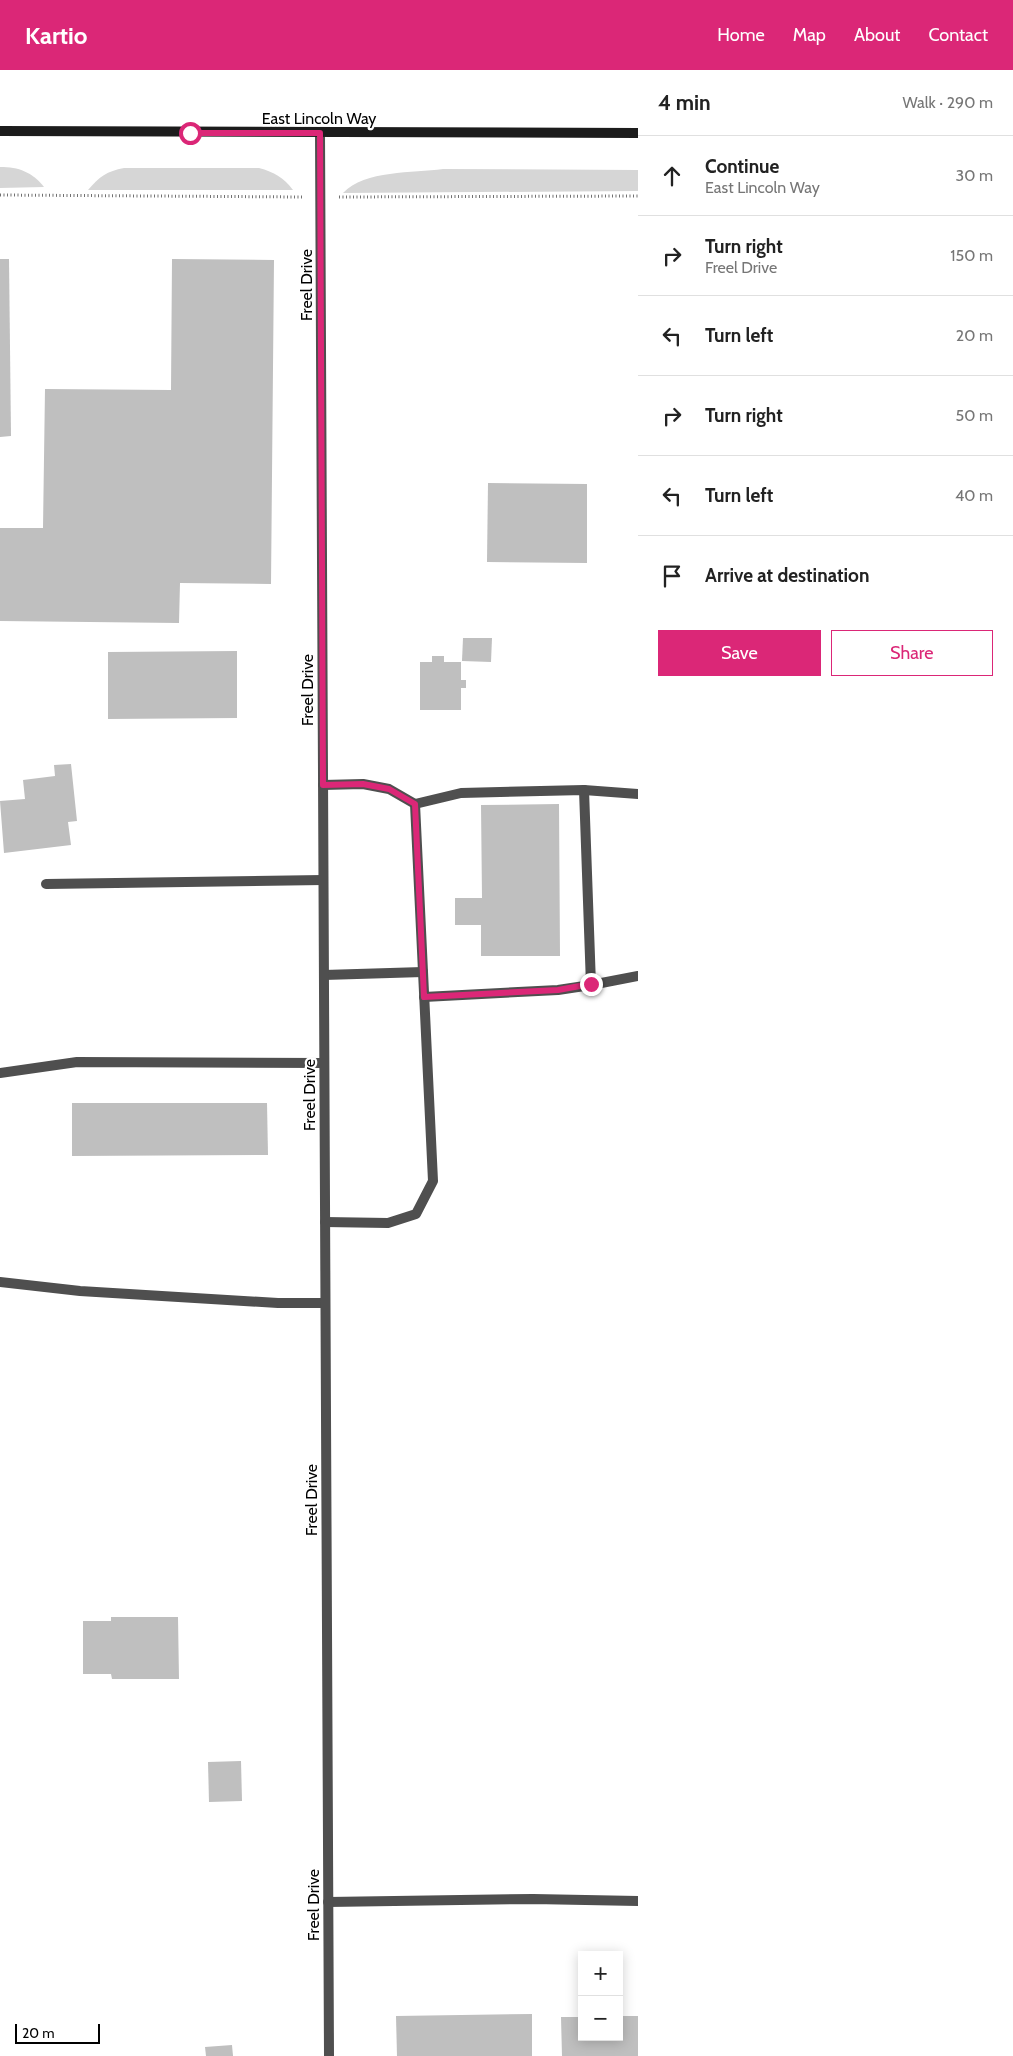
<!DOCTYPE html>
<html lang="en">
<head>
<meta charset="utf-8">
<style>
  body { margin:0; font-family:Cabin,sans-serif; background:#f6f6f6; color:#222 }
  .controls { position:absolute; right:15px; bottom:15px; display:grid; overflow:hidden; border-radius:0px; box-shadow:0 2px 12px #0003 }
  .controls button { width:45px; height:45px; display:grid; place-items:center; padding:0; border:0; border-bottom:1px solid #e0e0e0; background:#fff; color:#222; font:25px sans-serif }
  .scale { position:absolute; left:15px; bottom:12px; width:85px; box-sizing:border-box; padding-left:5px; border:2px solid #000; border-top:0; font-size:14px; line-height:18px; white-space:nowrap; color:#000; -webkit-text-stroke:4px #fff; paint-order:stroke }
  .stop { position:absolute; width:15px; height:15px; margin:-11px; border:4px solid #db2777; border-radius:50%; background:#fff }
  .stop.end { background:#db2777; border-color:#fff; box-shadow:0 1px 5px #0008 }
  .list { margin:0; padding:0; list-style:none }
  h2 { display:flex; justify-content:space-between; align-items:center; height:65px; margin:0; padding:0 20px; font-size:21px }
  h2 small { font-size:16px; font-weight:400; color:#767676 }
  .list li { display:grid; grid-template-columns:32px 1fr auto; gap:15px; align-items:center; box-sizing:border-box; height:80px; padding:0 20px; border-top:1px solid #e0e0e0 }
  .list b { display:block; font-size:19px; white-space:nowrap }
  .list p { margin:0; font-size:16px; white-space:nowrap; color:#767676 }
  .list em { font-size:16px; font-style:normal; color:#767676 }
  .actions { display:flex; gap:10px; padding:15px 20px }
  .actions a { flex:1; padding:11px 0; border:1px solid #db2777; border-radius:0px; text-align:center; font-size:18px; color:#db2777 }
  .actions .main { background:#db2777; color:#fff }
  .icon { flex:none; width:28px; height:28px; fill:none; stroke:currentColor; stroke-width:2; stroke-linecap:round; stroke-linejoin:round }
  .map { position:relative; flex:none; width:638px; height:1986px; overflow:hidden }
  header { display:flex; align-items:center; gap:30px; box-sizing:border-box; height:70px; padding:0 25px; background:#db2777; color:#fff }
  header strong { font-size:24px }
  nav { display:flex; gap:28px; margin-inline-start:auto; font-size:18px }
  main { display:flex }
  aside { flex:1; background:#fff }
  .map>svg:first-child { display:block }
</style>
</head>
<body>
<header>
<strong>Kartio</strong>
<nav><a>Home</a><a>Map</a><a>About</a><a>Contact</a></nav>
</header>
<main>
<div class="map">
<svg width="638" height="1986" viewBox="0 0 638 1986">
  <rect width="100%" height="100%" fill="#fff"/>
  <g fill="#d6d6d6">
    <path d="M0,97C19,97 32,102 44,117L0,118Z"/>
    <path d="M124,98H259C274,102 284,108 293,120H88C99,107 107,101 124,98Z"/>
    <path d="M443,99L638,100V121L343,123C365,100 413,103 443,99Z"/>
  </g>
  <g fill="#bfbfbf">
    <path d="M0,189H9L11,366L0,367Z"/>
    <path d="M172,189L274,190L271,514L180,513L179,553L0,551V458H43L45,319L171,320Z"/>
    <path d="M488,413L587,414V493L487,492Z"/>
    <path d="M463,568H492L491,592L462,591Z"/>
    <path d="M237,581V648L108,649V582Z"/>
    <path d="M432,586H444V592H461V610H466V618H461V640H420V592H432Z"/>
    <path d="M71,694L77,751L68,752L71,775L4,783L0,731L25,729L23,710L55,706L54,695Z"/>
    <path d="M559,734L560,886H481V855H455V828H482L481,735Z"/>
    <path d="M72,1033H267L268,1085L72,1086Z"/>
    <path d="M111,1547H178L179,1609H112L111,1604H83V1551H111Z"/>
    <path d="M241,1691L242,1731L209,1732L208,1692Z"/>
    <path d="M532,1944V1986H397L396,1946Z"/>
    <path d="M619,1946H638V1986H562L561,1947H582V1967H619Z"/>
    <path d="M232,1975L233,1986H206L205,1977Z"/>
  </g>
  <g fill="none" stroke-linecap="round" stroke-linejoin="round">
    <g stroke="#717171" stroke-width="3" stroke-dasharray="1 2.5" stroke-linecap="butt">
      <path d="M0,125L302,127"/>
      <path d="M339,127L638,126"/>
    </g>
    <g stroke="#4f4f4f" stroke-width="10">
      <path d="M323,715L363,714L389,719L415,734L433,1111L416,1144L388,1153L325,1152"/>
      <path d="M584,720L638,724"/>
      <path d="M415,734L461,723L584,720L591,915L558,920L424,927"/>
      <path d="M46,814L323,810"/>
      <path d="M324,905L423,902"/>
      <path d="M591,915L638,906"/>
      <path d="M0,1003L77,992L324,993"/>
      <path d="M0,1212L80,1221L278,1233H325"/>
      <path d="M328,1832L533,1829L638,1831"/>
    </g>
    <path stroke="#4f4f4f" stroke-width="10" d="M320,63L329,1986"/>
    <path stroke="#1c1c1c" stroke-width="10" d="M0,61L638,63"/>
  </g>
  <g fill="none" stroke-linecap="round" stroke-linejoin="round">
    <path stroke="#db2777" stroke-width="6" d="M190,63H320L323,715L363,714L389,719L415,734L424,927L558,920L591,914"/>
  </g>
  <g text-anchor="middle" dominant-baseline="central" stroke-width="4.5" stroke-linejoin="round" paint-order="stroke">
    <g font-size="16" fill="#000" stroke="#fff">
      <text x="319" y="48">East Lincoln Way</text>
      <text transform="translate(306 215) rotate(-90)">Freel Drive</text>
      <text transform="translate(307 620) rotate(-90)">Freel Drive</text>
      <text transform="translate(309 1025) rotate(-90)">Freel Drive</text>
      <text transform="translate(311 1430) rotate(-90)">Freel Drive</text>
      <text transform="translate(313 1835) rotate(-90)">Freel Drive</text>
    </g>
  </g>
</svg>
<div class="controls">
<button>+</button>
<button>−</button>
</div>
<div class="scale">20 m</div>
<div class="stop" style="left:190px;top:63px"></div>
<div class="stop end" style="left:591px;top:914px"></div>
</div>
<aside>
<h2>4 min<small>Walk · 290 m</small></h2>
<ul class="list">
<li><svg class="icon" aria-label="ahead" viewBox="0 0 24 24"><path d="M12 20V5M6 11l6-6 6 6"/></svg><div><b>Continue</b><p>East Lincoln Way</p></div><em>30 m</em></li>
<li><svg class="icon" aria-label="right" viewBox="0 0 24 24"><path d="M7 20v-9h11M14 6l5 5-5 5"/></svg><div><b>Turn right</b><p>Freel Drive</p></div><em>150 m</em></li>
<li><svg class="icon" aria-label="left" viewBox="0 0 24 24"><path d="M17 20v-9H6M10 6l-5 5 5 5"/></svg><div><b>Turn left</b></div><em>20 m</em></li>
<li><svg class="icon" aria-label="right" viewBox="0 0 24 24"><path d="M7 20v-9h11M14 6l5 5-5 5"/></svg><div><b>Turn right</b></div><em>50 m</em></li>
<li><svg class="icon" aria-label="left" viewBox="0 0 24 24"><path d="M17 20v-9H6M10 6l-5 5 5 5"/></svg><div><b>Turn left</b></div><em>40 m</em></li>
<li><svg class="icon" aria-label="arrive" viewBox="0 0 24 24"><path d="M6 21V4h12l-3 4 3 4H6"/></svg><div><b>Arrive at destination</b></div></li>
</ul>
<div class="actions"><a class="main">Save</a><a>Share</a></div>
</aside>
</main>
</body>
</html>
